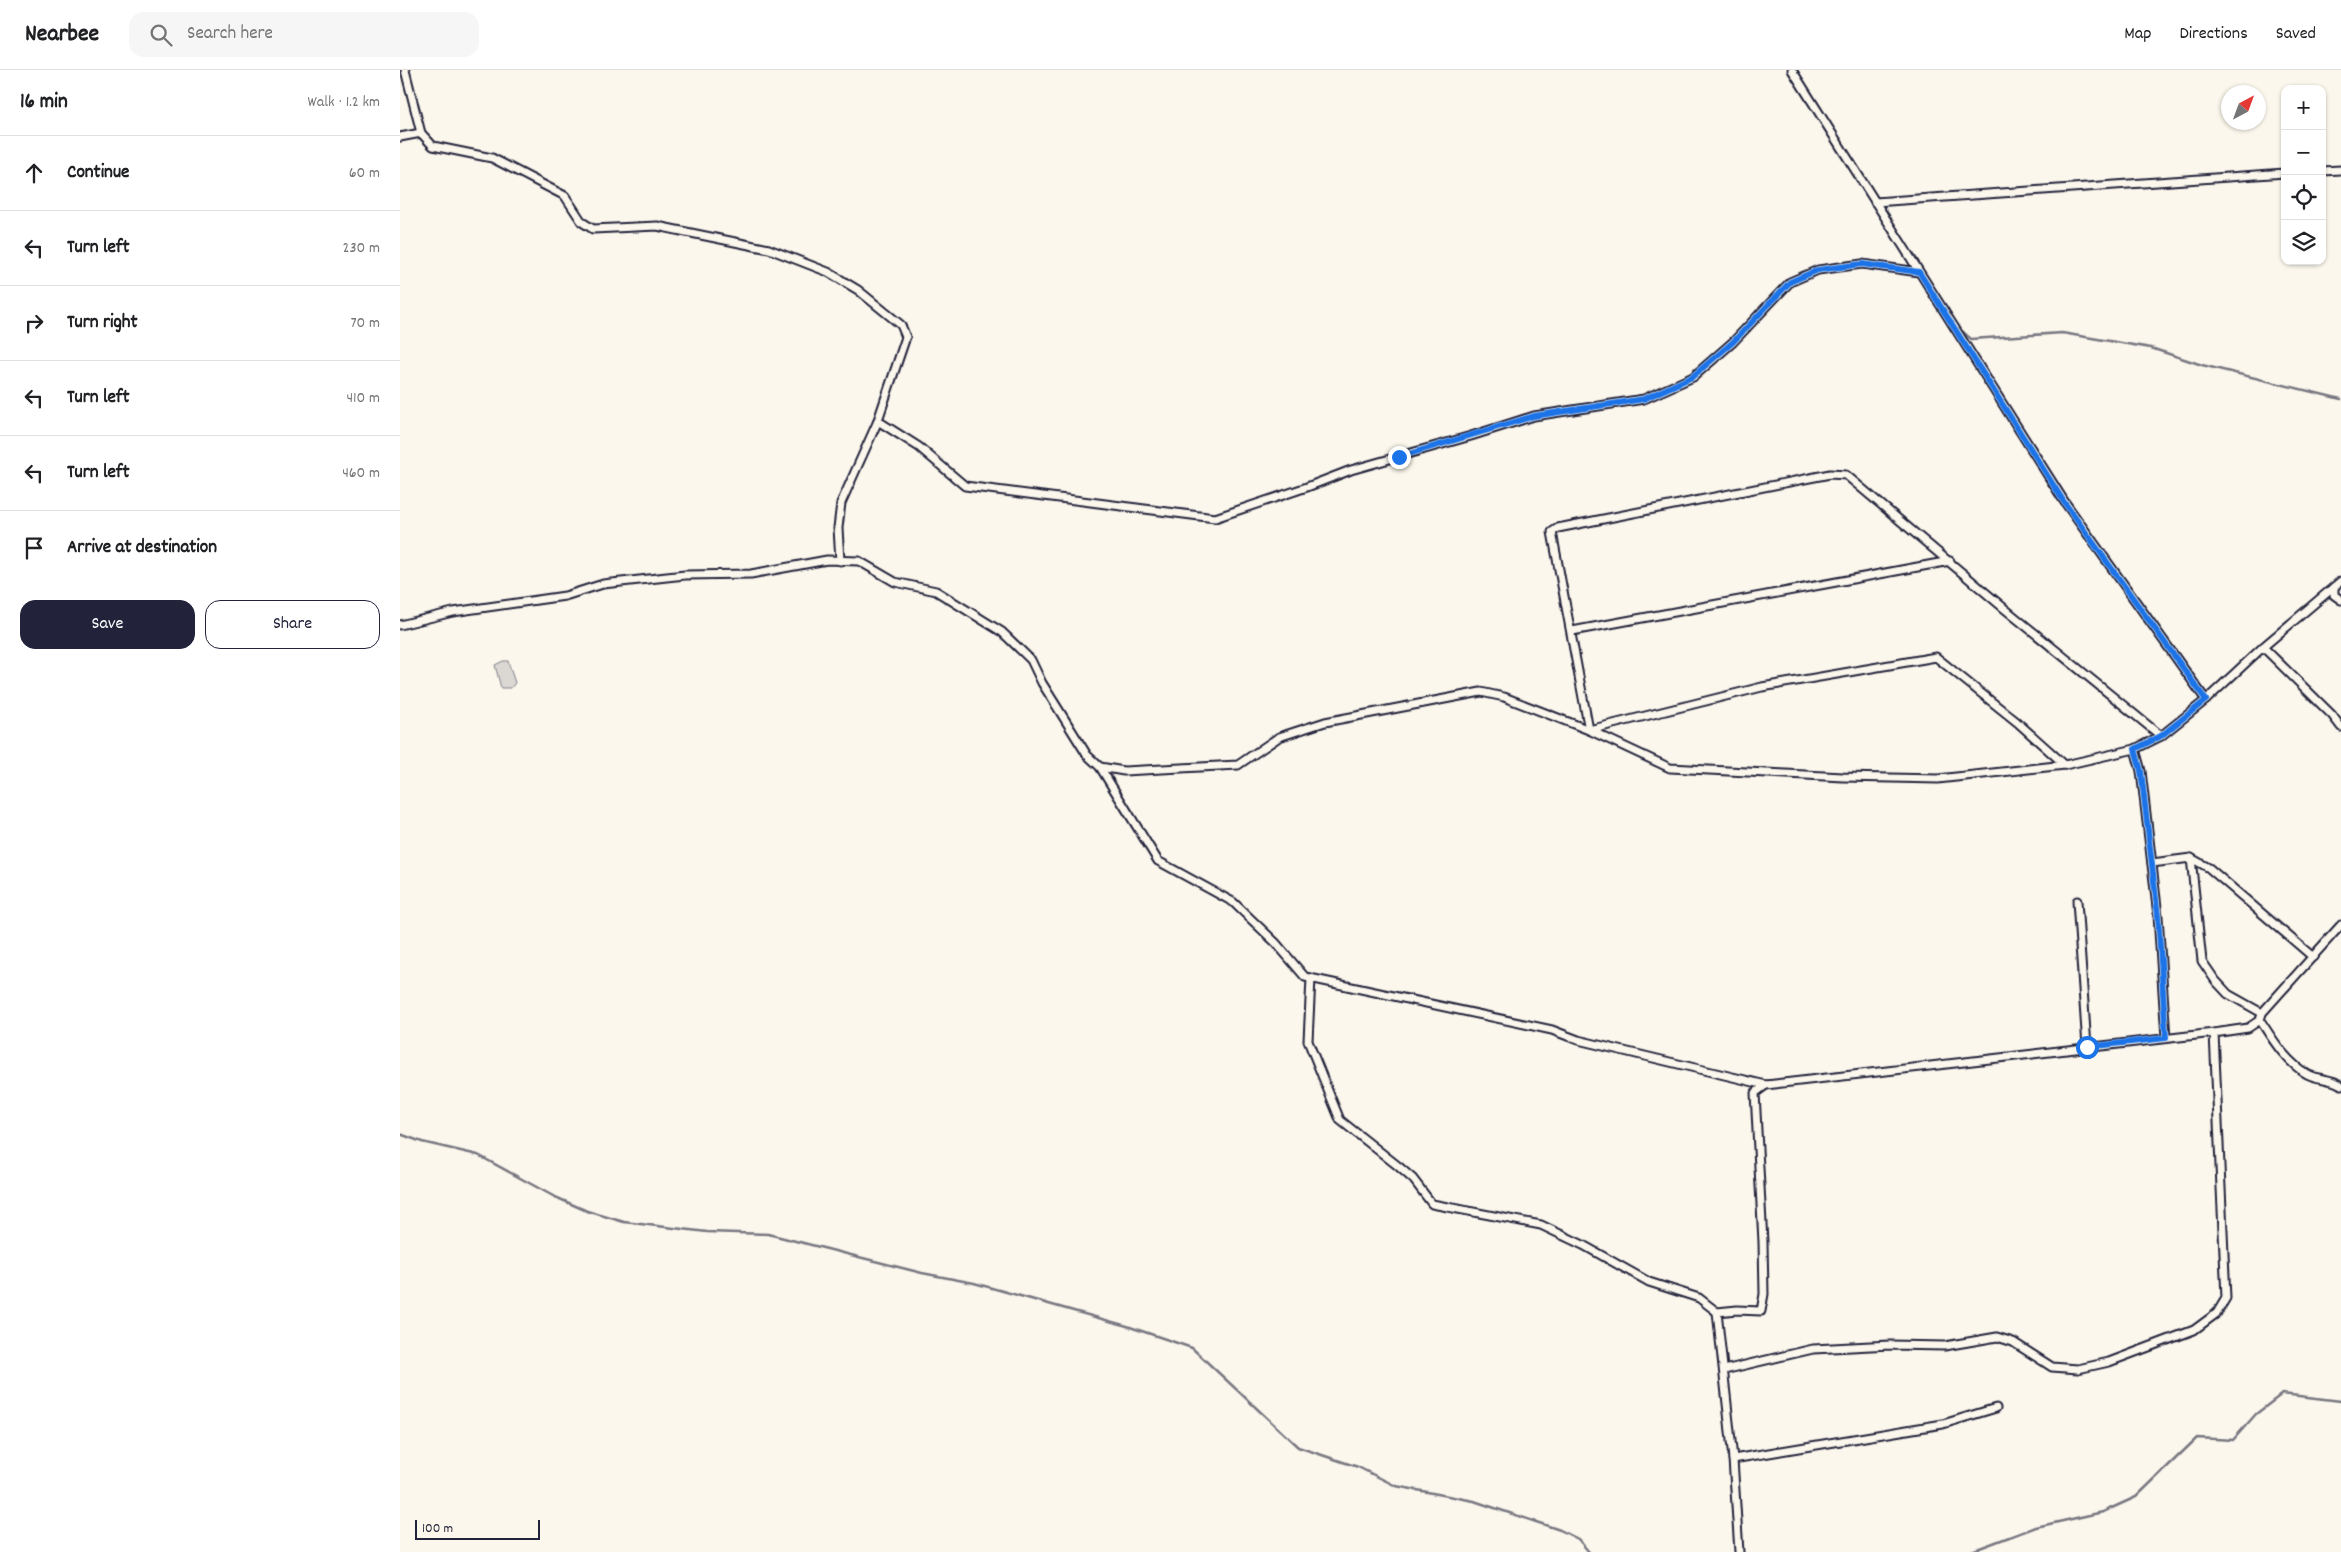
<!DOCTYPE html>
<html lang="en">
<head>
<meta charset="utf-8">
<style>
  body { margin:0; font-family:Dekko,sans-serif; background:#f6f6f6; color:#202124 }
  .controls { position:absolute; right:15px; top:15px; display:grid; overflow:hidden; border-radius:10px; box-shadow:0 1px 4px #0004 }
  .controls button { width:45px; height:45px; display:grid; place-items:center; padding:0; border:0; border-bottom:1px solid #e0e0e0; background:#fff; color:#202124; font:25px sans-serif }
  .compass { position:absolute; left:1821px; top:15px; width:45px; height:45px; border-radius:50%; background:#fff; box-shadow:0 1px 4px #0004; rotate:41deg }
  .scale { position:absolute; left:15px; bottom:12px; width:125px; box-sizing:border-box; padding-left:5px; border:2px solid #22223b; border-top:0; font-size:14px; line-height:18px; white-space:nowrap; color:#22223b; -webkit-text-stroke:4px #fbf7ec; paint-order:stroke }
  .stop { position:absolute; width:15px; height:15px; margin:-11px; border:4px solid #1a73e8; border-radius:50%; background:#fff }
  .stop.end { background:#1a73e8; border-color:#fff; box-shadow:0 1px 5px #0008 }
  .list { margin:0; padding:0; list-style:none }
  h2 { display:flex; justify-content:space-between; align-items:center; height:65px; margin:0; padding:0 20px; font-size:21px }
  h2 small { font-size:16px; font-weight:400; color:#757577 }
  .list li { display:grid; grid-template-columns:32px 1fr auto; gap:15px; align-items:center; box-sizing:border-box; height:75px; padding:0 20px; border-top:1px solid #e0e0e0 }
  .list b { display:block; font-size:19px; white-space:nowrap }
  .list em { font-size:16px; font-style:normal; color:#757577 }
  .actions { display:flex; gap:10px; padding:15px 20px }
  .actions a { flex:1; padding:11px 0; border:1px solid #22223b; border-radius:15px; text-align:center; font-size:18px; color:#22223b }
  .actions .main { background:#22223b; color:#fff }
  .icon { flex:none; width:28px; height:28px; fill:none; stroke:currentColor; stroke-width:2; stroke-linecap:round; stroke-linejoin:round }
  .map { position:relative; flex:none; width:1941px; height:1482px; overflow:hidden }
  header { display:flex; align-items:center; gap:30px; box-sizing:border-box; height:70px; padding:0 25px; background:#fff; border-bottom:1px solid #e0e0e0 }
  header strong { font-size:24px }
  nav { display:flex; gap:28px; margin-inline-start:auto; font-size:18px }
  .search { width:350px; height:45px; background:#f6f6f6; display:flex; align-items:center; gap:12px; box-sizing:border-box; padding:0 18px; border-radius:15px; color:#757577; font-size:19px }
  main { display:flex }
  aside { flex:1; background:#fff }
  .map>svg:first-child { display:block }
</style>
</head>
<body>
<header>
<strong>Nearbee</strong>
<div class="search"><svg class="icon" aria-label="search" viewBox="0 0 24 24"><circle cx="10" cy="10" r="6"/><path d="M15 15l6 6"/></svg>Search here</div>
<nav><a>Map</a><a>Directions</a><a>Saved</a></nav>
</header>
<main>
<aside>
<h2>16 min<small>Walk · 1.2 km</small></h2>
<ul class="list">
<li><svg class="icon" aria-label="ahead" viewBox="0 0 24 24"><path d="M12 20V5M6 11l6-6 6 6"/></svg><div><b>Continue</b></div><em>60 m</em></li>
<li><svg class="icon" aria-label="left" viewBox="0 0 24 24"><path d="M17 20v-9H6M10 6l-5 5 5 5"/></svg><div><b>Turn left</b></div><em>230 m</em></li>
<li><svg class="icon" aria-label="right" viewBox="0 0 24 24"><path d="M7 20v-9h11M14 6l5 5-5 5"/></svg><div><b>Turn right</b></div><em>70 m</em></li>
<li><svg class="icon" aria-label="left" viewBox="0 0 24 24"><path d="M17 20v-9H6M10 6l-5 5 5 5"/></svg><div><b>Turn left</b></div><em>410 m</em></li>
<li><svg class="icon" aria-label="left" viewBox="0 0 24 24"><path d="M17 20v-9H6M10 6l-5 5 5 5"/></svg><div><b>Turn left</b></div><em>460 m</em></li>
<li><svg class="icon" aria-label="arrive" viewBox="0 0 24 24"><path d="M6 21V4h12l-3 4 3 4H6"/></svg><div><b>Arrive at destination</b></div></li>
</ul>
<div class="actions"><a class="main">Save</a><a>Share</a></div>
</aside>
<div class="map">
<svg width="1941" height="1482" viewBox="0 0 1941 1482">
  <rect width="100%" height="100%" fill="#fbf7ec"/>
  <filter id="ink" filterUnits="userSpaceOnUse"><feTurbulence type="fractalNoise" baseFrequency=".02" numOctaves="2"/><feDisplacementMap in="SourceGraphic" scale="10" xChannelSelector="R" yChannelSelector="G"/><feConvolveMatrix kernelMatrix="1 2 1 2 8 2 1 2 1" color-interpolation-filters="sRGB"/></filter>
  <g filter="url(#ink)">
    <path fill="#dbd8d3" stroke="#7e7d87" d="M103,591H108L115,613L111,618H101L95,595Z"/>
    <g fill="none" stroke-linecap="round" stroke-linejoin="round">
      <g stroke="#787681" stroke-width="2.5">
        <path d="M1562,261L1571,269L1662,263L1751,278L1802,295L1941,329"/>
        <path d="M0,1064L22,1072L78,1085L153,1126L187,1141L224,1152L307,1162L368,1164L522,1203L574,1213L727,1256L792,1278L898,1377L958,1397L996,1416L1074,1431L1160,1460L1178,1469L1189,1482"/>
        <path d="M1569,1482L1636,1457L1703,1442L1736,1427L1797,1368L1833,1370L1856,1344L1882,1324L1941,1331"/>
      </g>
      <g stroke="#22223b" stroke-width="11">
        <g id="street">
          <path d="M5,0L21,63L33,76L92,88L165,126L182,152L193,159L257,156L369,179L428,202L458,220L501,255L506,267L477,353L441,433L438,458L440,491"/>
          <path d="M1392,0L1664,431L1806,630"/>
          <path d="M0,67L21,63"/>
          <path d="M1922,101L1941,100"/>
          <path d="M1475,132L1885,103"/>
          <path d="M478,351L519,377L565,416L815,448L907,417L951,400L1071,366L1134,346L1244,329L1293,307L1333,272L1390,212L1418,200L1462,194L1519,202"/>
          <path d="M1934,517V525L1941,530"/>
          <path d="M0,555L53,542L165,526L203,514L285,505L351,504L427,490L459,491L495,512L536,521L602,562L631,590L642,613L687,685L700,697L724,701L838,695L879,667L925,652L1081,622L1104,627L1189,660L1270,698L1443,707L1538,709L1665,695L1735,679L1761,666L1806,630L1863,577L1941,511"/>
          <path d="M1172,561L1550,491"/>
          <path d="M1863,577L1932,645L1941,657"/>
          <path d="M1735,679L1741,701L1758,846L1766,968"/>
          <path d="M1665,695L1617,652L1536,587L1362,617L1189,660L1152,462L1158,458L1430,404L1446,405L1605,539L1761,666"/>
          <path d="M700,697L758,791L833,832L876,873L905,907L1152,960L1178,970L1366,1015L1814,963L1848,958L1860,950C1873,970 1886,992 1907,1004C1918,1010 1931,1008 1941,1015"/>
          <path d="M1791,788L1802,891L1815,910L1828,924L1862,943"/>
          <path d="M1752,793L1791,788L1809,798L1913,887"/>
          <path d="M1677,831L1687,977"/>
          <path d="M911,908L908,971L940,1050L998,1096L1013,1109L1032,1134L1141,1155L1183,1175L1249,1212L1299,1228L1317,1242L1337,1240L1361,1241L1364,1224L1363,1172L1355,1023L1366,1015"/>
          <path d="M1861,947L1862,943L1941,855"/>
          <path d="M1317,1242L1333,1389L1339,1482"/>
          <path d="M1324,1300L1413,1279L1490,1275L1545,1276L1597,1267L1613,1272L1652,1297L1678,1299L1709,1292L1794,1260L1817,1243L1826,1228L1814,963"/>
          <path d="M1333,1389L1543,1354L1596,1338"/>
        </g>
      </g>
      <use href="#street" stroke="#fbf7ec" stroke-width="7"/>
    </g>
  </g>
  <g fill="none" stroke-linecap="round" stroke-linejoin="round" filter="url(#ink)">
    <path stroke="#1a73e8" stroke-width="6" d="M999,387L1134,346L1244,329L1292,307L1333,272L1390,212L1418,200L1462,194L1519,202L1664,432L1806,630L1761,666L1735,679L1741,701L1758,846L1766,968L1687,977"/>
  </g>
</svg>
<div class="controls">
<button>+</button>
<button>−</button>
<button><svg class="icon" aria-label="locate" viewBox="0 0 24 24"><circle cx="12" cy="12" r="6"/><path d="M12 2v4M12 18v4M2 12h4M18 12h4"/></svg></button>
<button><svg class="icon" aria-label="layers" viewBox="0 0 24 24"><path d="M12 4l9 5-9 5-9-5zM3 14l9 5 9-5"/></svg></button>
</div>
<svg class="compass" viewBox="-18 -18 36 36"><path d="M0-13l5 13h-10z" fill="#e53935"/><path d="M0 13l5-13h-10z" fill="#757577"/></svg>
<div class="scale">100 m</div>
<div class="stop" style="left:1687px;top:977px"></div>
<div class="stop end" style="left:999px;top:387px"></div>
</div>
</main>
</body>
</html>
